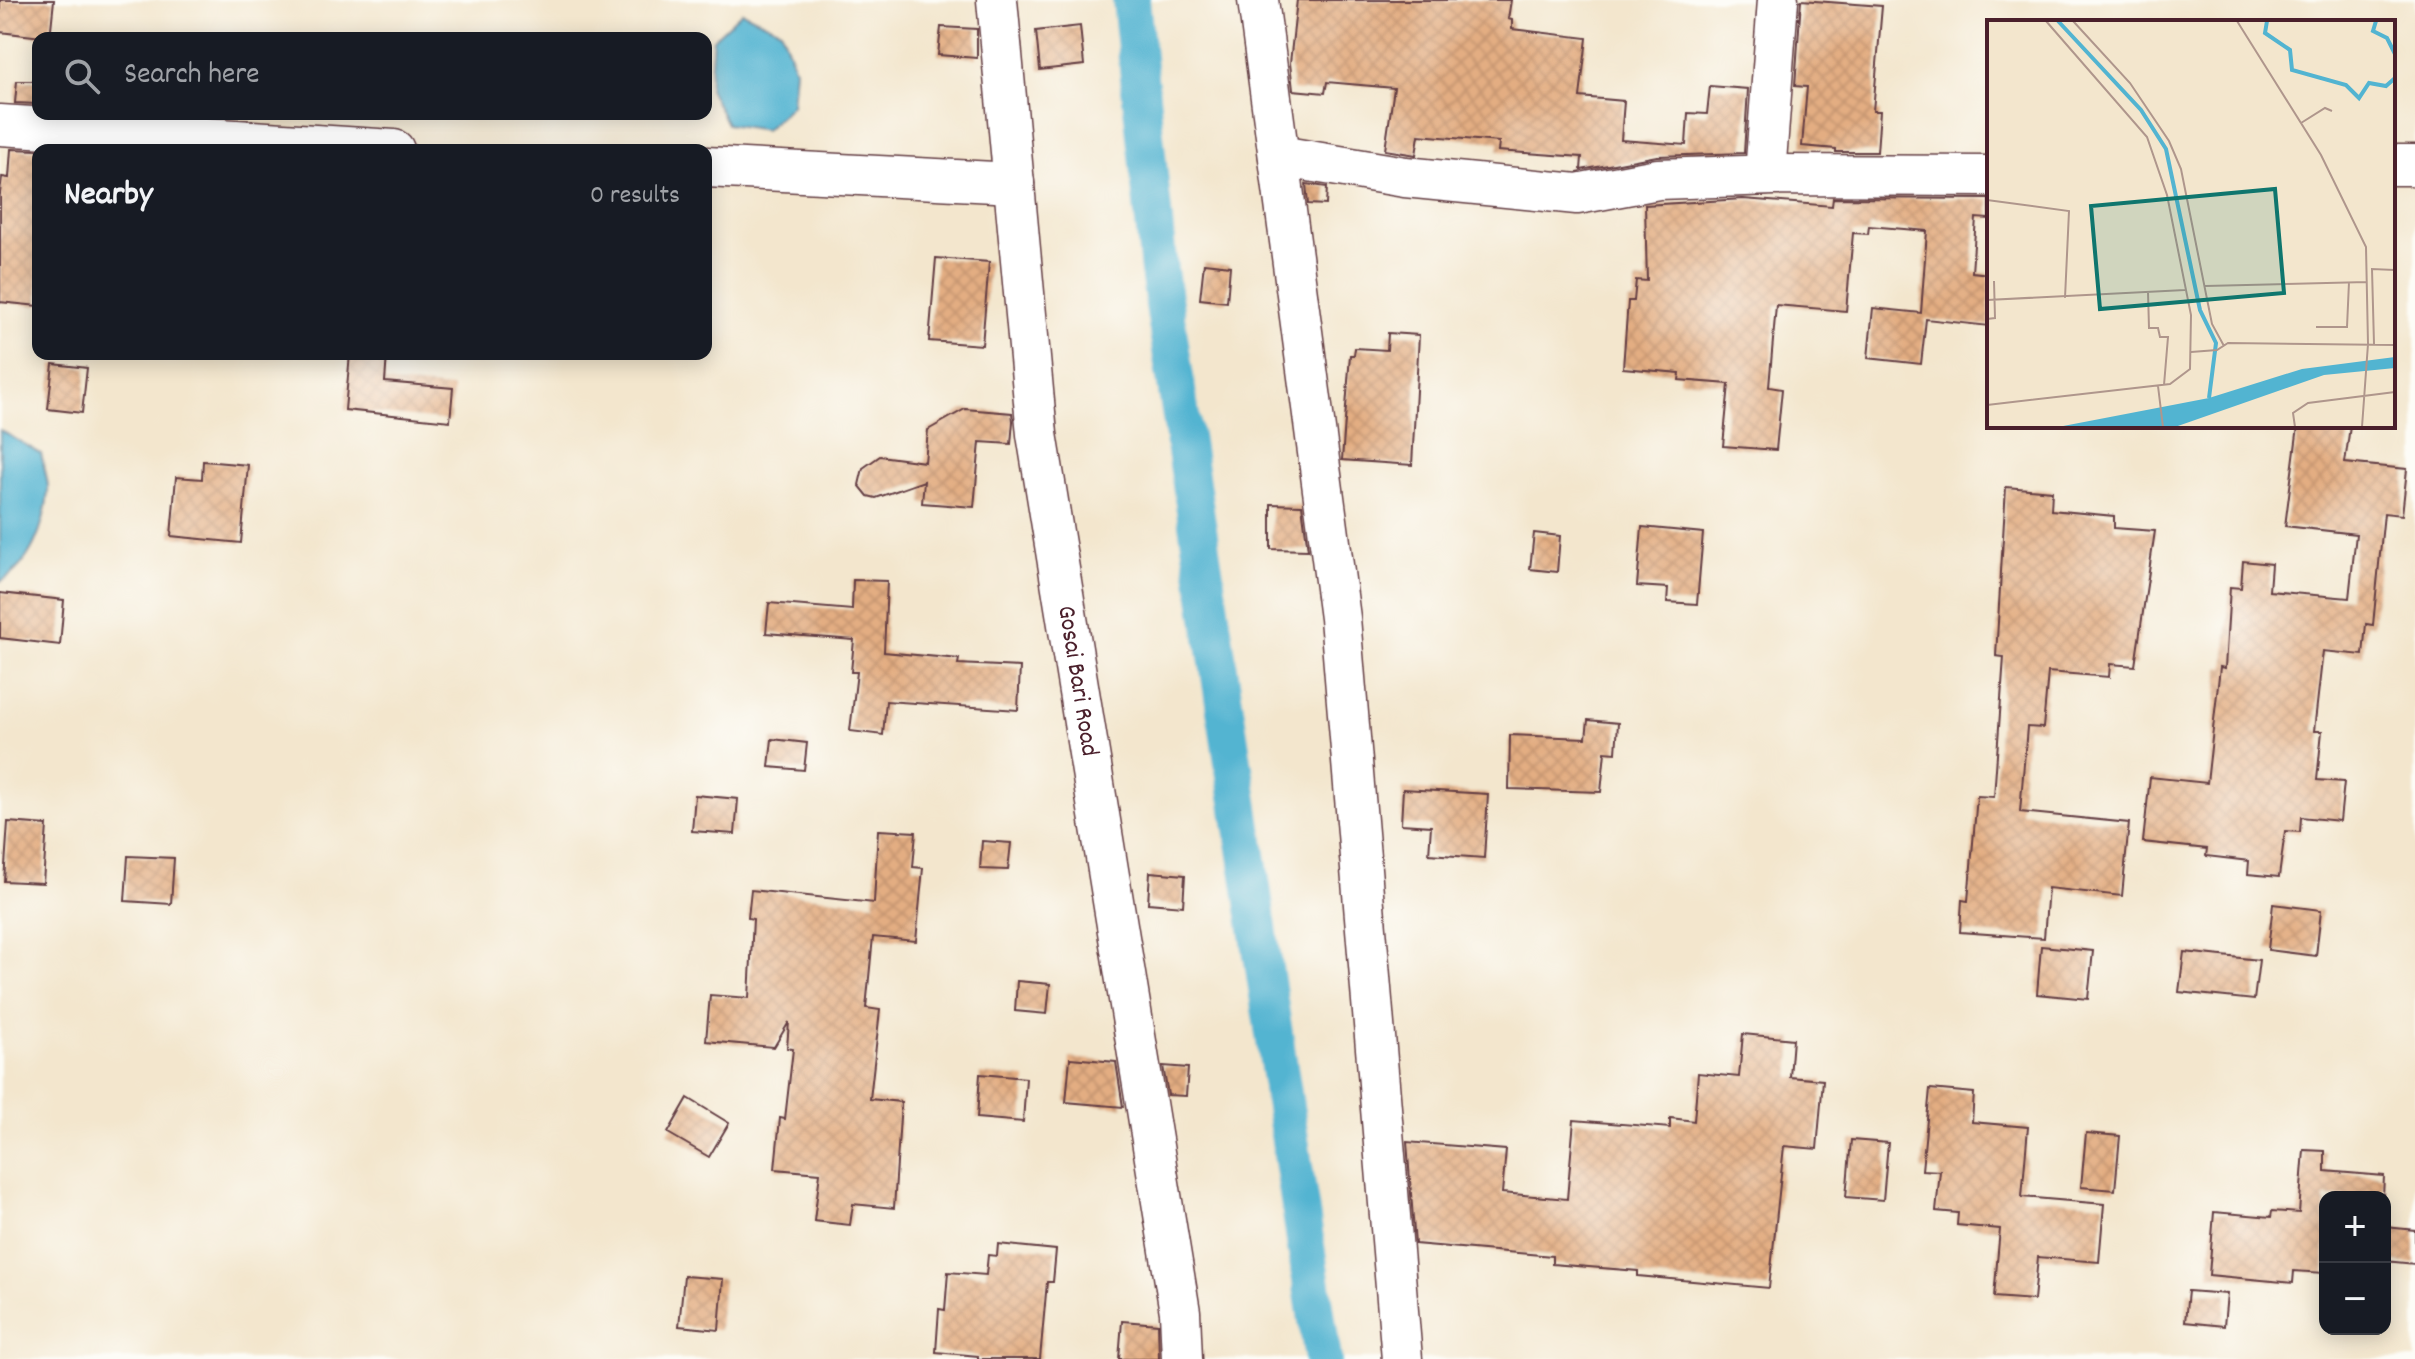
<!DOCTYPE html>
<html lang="en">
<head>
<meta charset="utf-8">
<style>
  body { margin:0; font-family:Dekko,sans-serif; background:#20242c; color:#f1f3f6 }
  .controls { position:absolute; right:24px; bottom:24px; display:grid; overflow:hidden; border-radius:16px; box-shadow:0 4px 20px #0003 }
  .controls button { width:72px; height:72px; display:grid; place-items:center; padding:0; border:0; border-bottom:2px solid #363941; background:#171b24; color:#f1f3f6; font:40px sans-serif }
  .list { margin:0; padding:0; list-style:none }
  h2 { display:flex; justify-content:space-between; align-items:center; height:104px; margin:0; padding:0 32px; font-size:34px }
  h2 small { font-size:26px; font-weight:400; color:#9ea1a6 }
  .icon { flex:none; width:44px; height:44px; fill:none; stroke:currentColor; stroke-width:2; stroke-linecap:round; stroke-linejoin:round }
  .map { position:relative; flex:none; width:2415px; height:1359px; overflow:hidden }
  .search { position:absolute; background:#171b24; box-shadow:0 4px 20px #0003; left:32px; top:32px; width:680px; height:88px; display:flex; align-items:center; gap:20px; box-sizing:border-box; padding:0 28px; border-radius:16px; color:#9ea1a6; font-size:30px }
  .panel { position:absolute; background:#171b24; box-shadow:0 4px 20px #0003; left:32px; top:144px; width:680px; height:216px; border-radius:16px }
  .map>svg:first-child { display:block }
</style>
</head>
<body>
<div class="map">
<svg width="2415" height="1359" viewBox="0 0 2415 1359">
  <defs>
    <pattern id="building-cross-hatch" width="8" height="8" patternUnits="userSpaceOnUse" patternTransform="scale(2)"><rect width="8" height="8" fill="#e3ad82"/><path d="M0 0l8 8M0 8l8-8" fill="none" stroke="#c49470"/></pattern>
  </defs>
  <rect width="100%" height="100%" fill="#fdfcf7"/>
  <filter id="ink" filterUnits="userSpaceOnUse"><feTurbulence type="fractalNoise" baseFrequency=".0125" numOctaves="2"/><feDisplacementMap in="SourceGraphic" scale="16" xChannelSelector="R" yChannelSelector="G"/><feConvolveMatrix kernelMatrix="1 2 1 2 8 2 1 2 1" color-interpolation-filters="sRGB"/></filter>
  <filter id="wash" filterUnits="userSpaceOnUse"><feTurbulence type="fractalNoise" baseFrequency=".006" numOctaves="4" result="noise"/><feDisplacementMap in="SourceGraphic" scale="32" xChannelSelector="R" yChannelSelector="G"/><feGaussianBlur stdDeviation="1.8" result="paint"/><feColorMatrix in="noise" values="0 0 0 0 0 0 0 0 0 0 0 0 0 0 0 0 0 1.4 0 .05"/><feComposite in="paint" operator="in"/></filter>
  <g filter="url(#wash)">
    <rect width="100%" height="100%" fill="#f3e6cd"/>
    <g fill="#52b4d1" stroke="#4e6a7e" stroke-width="2">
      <path d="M742,12L781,30L795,69L792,105L765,130L727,124L709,89L713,39Z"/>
      <path d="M0,430L41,454C43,465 49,480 48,491C45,526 31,565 0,582Z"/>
    </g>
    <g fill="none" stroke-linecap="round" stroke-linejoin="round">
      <path stroke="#52b4d1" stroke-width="38" d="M1131,0L1159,271L1323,1359"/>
    </g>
    <g id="blocks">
      <g fill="url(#building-cross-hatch)">
        <path d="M0,0H54L50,38L0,32Z"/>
        <path d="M1297,0H1511L1508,19L1512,20V29L1587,38L1580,97L1624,101L1621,140L1686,145L1688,113L1707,114L1710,86L1748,89L1744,153L1657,156L1581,170L1582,157L1498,151L1499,142L1419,135L1416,155L1385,150L1394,88L1327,82L1325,93L1293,90L1290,63Z"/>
        <path d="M1801,0L1882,6L1873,111H1880L1877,152H1836V149L1802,146L1807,87L1795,86Z"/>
        <path d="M1080,26L1084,65L1040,70L1036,31Z"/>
        <path d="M941,27L977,29V58L938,55Z"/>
        <path d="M17,81H38V104L15,103Z"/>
        <path d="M11,149L38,150V306L0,302V193L2,177L9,178Z"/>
        <path d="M1306,184L1327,187L1326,205L1308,204Z"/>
        <path d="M1833,198L1989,199V219L1976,218L1972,272L1989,274V326L1926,319L1921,364L1868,358L1873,308L1921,313L1927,231L1869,226L1868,234L1853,233L1846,311L1776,305L1769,387L1782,389L1776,450L1723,446L1729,384L1679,380L1680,373L1623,368L1628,301H1634L1636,280L1647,281L1645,205L1743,199L1832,206Z"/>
        <path d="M936,258L989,262L982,345L929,341Z"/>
        <path d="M1204,263L1230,266L1227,302L1200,299Z"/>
        <path d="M1388,333L1419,335L1412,465L1342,460L1350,355H1354L1355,348L1387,350Z"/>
        <path d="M350,354H387L385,382L453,388L450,421L345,410Z"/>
        <path d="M53,364L87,368L82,413L48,409Z"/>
        <path d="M965,409L1012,413L1013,421L1011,444L980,442L974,507L922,503L924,481L876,498L868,496L859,485L863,468L880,456L925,462L928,430Z"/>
        <path d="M2298,426H2350L2345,463L2407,469L2402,515L2384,513L2373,625L2366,624L2363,655L2323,651L2314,731H2322L2317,780L2344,782L2340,821L2301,817L2300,832L2285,831L2279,877L2248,874L2249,861L2206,856L2207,849L2143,842L2150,777L2207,783L2220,667L2225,668L2230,587L2241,588L2243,561L2271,564L2269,591L2349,598L2356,534L2285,526Z"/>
        <path d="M203,461L248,465L241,543L171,536L176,477L202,479Z"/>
        <path d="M2006,487L2052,491L2051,510L2114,516V528L2155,531L2135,666L2110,664L2109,677L2048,672L2043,728L2027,727L2020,812L2129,823L2122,896L2048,888L2044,938L1960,932L1962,900L1968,901L1977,796L1994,797L2004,657L1996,656Z"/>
        <path d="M1271,504L1302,505L1308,550L1271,549Z"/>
        <path d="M1642,527L1703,533L1697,604L1667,602L1668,588L1637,586Z"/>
        <path d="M1534,533L1560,536L1557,572L1530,569Z"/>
        <path d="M853,580L887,581L884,652L959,659L958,664L1020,667L1018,710L886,701L883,735L850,731L857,672H851L854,640L766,633L769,603L852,610Z"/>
        <path d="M0,593L64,600L60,645L0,638Z"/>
        <path d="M1588,720L1618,723L1616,753L1605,752L1601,792L1509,789L1510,735L1586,738Z"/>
        <path d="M772,739L807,743L804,770L769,767Z"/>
        <path d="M1403,789L1488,794L1484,858L1429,854L1431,826L1401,824Z"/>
        <path d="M695,795L738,799L735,834L692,831Z"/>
        <path d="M8,822L47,825L43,883L4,881Z"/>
        <path d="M878,830L916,832L913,867L923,868L916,941L873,937L866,1008L880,1010L870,1099L901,1102L894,1208L853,1204L850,1225L814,1221L820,1173L775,1169L780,1118L785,1119L793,1049L787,1048L789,1022L774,1047L706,1041L710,995L749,998L753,919L748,918L751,890L874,903Z"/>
        <path d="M982,841L1011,843L1008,870L980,869Z"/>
        <path d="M128,856L174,858L171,904L125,901Z"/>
        <path d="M1150,872L1185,875L1183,906L1148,903Z"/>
        <path d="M2273,904L2321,910L2316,956L2268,950Z"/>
        <path d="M2041,946L2093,951L2088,999L2037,994Z"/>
        <path d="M2184,952L2259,960L2254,1000L2179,992Z"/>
        <path d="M1017,981L1050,984L1047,1014L1015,1011Z"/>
        <path d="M1743,1034L1793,1039L1790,1077L1823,1080L1817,1149L1784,1146L1769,1288L1638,1276V1271L1552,1264V1256L1415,1244L1407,1142L1506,1150L1502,1193L1567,1199L1574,1120L1670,1128V1118L1694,1121L1698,1073L1739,1077Z"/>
        <path d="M1070,1058L1116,1062L1123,1107L1066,1102Z"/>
        <path d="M1163,1066L1188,1068L1186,1096L1168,1095Z"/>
        <path d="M980,1074L1026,1078L1023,1122L977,1118Z"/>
        <path d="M1930,1089L1974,1093L1972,1122L2028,1127L2022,1197L2104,1204L2099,1262L2038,1257L2034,1300L1994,1297L2000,1229L1957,1225L1958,1213L1936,1211L1940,1171L1922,1170Z"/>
        <path d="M688,1098L729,1123L709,1157L668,1133Z"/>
        <path d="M2086,1133L2120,1136L2115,1190L2081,1187Z"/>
        <path d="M1851,1140L1888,1143L1883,1200L1846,1197Z"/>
        <path d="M2304,1150L2325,1151V1171L2384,1176L2383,1197H2325V1273L2294,1271L2293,1283L2209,1275L2214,1212L2271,1217L2272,1211L2299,1213Z"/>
        <path d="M2385,1227L2415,1230V1264L2385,1261Z"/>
        <path d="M998,1244L1056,1250L1053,1282H1047L1040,1359H978V1356L936,1352L939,1309L945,1310L948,1272L986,1275L988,1255L997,1256Z"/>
        <path d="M684,1276L723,1279L719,1330L679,1326Z"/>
        <path d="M2188,1291L2227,1294L2224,1326L2185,1322Z"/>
        <path d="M1122,1321L1158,1324L1159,1359H1119Z"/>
      </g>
    </g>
  </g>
  <g filter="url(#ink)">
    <use href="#blocks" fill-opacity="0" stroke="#633d43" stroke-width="2"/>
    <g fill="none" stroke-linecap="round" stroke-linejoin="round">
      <g stroke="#633d43" stroke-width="43">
        <g id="minor">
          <path id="s1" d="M997,0L1037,434L1180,1312L1182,1359"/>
          <path d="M1258,0L1340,618L1402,1359"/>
          <path d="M0,125L394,150"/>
          <path d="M1279,156L1405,177L1577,194L1658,179L1774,175L1989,176"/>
          <path d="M2393,165H2415"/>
          <path d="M706,167L1014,183"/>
          <path d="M1765,175L1778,0"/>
        </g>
      </g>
      <use href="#minor" stroke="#fff" stroke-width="40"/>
    </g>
  </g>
  <g text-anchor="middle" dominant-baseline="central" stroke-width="7" stroke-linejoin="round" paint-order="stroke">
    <g font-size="26" fill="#4a1f2b" stroke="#fdfcf7">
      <text stroke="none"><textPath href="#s1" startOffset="686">Gosai Bari Road</textPath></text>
    </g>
  </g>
  <g transform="translate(1987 20)">
    <rect width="408" height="408" fill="#f3e6cd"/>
    <path d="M408,337V348L337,355L188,407H71L222,378L315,349Z" fill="#52b4d1"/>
    <path fill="none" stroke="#52b4d1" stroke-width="4" d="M71,1L154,90L179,129L213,290L229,323L222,378M280,1L278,13L303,30L305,50L359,65L372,78L382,63L399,66L408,58M389,1L386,11L400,18L408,34"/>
    <path fill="none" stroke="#af968c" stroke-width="2" d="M86,1L143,63L182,121L194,149L225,304L237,326M250,1L334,135L379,227L381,324L375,407M314,103L338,88L345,91M0,180L82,191L78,278M218,266L380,262M161,272L162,308H171L173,317H181L177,365M0,280L198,270M0,299L8,298L7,261M329,307H360L362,262M387,324L385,249L408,250M204,332L230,330L241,323L408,325M171,366L176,407M0,385L183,364L203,349L204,295L180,175L160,117L59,1M308,407L306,393L321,383L408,372"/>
    <path fill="#0f766e" fill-opacity="0.15" stroke="#0f766e" stroke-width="4" d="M288,169L297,273L113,289L104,186Z"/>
    <rect width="408" height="408" fill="none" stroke="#4a1f2b" stroke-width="4"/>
  </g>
</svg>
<div class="controls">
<button>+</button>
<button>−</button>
</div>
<div class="search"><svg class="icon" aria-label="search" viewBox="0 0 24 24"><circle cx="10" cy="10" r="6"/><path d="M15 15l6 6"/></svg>Search here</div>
<section class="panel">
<h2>Nearby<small>0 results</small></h2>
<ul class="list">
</ul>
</section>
</div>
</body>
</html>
